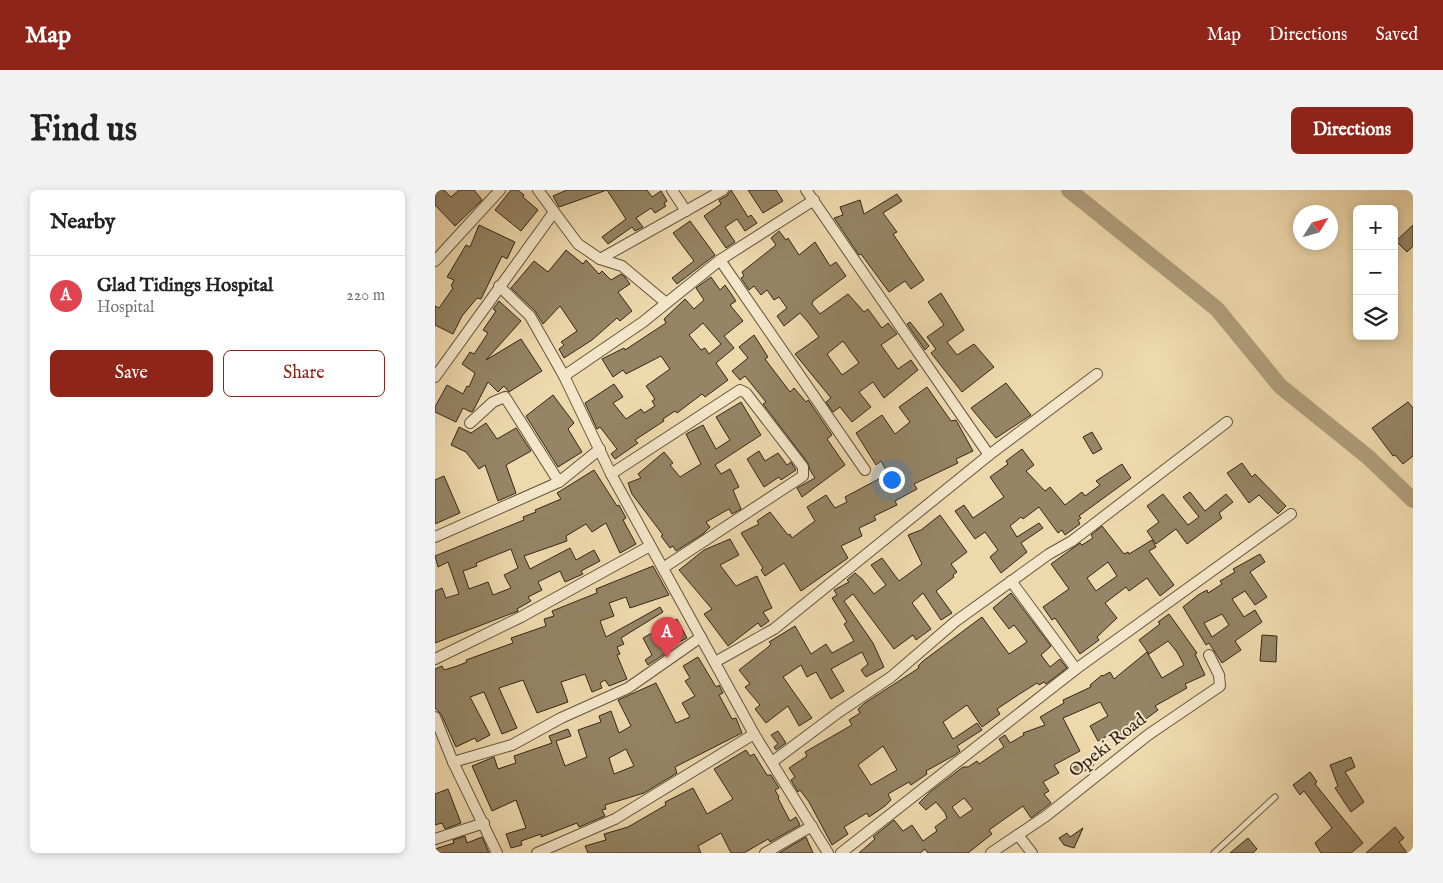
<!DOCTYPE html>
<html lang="en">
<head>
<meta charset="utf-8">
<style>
  body { margin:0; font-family:"IM FELL English",serif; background:#f2f2f2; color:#222 }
  .controls { position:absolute; right:15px; top:15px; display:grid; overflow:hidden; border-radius:8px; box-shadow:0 2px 8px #0003 }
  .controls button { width:45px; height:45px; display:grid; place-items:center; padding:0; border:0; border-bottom:1px solid #e0e0e0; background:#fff; color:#222; font:25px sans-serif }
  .compass { position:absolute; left:858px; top:15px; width:45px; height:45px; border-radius:50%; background:#fff; box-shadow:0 2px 8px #0003; rotate:53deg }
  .you { position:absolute; left:456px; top:289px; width:18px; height:18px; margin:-12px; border:4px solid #fff; border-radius:50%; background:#1a73e8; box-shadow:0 0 0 8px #1a73e833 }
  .badge { display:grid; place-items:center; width:32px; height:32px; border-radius:50%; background:#8f2418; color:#fff; font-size:16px; font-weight:700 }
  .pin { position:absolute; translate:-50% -41px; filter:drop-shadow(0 1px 2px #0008) }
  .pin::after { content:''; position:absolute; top:26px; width:18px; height:15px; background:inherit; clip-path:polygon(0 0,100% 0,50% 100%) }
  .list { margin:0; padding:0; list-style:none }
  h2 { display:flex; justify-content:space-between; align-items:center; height:65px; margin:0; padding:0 20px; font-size:21px }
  h2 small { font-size:16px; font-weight:400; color:#767676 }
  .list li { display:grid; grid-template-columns:32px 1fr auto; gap:15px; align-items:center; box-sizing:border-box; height:80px; padding:0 20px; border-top:1px solid #e0e0e0 }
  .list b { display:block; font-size:19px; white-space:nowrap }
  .list p { margin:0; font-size:16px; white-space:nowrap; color:#767676 }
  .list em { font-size:16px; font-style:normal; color:#767676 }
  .actions { display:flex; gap:10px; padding:15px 20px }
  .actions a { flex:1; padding:11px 0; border:1px solid #8f2418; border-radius:8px; text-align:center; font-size:18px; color:#8f2418 }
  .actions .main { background:#8f2418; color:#fff }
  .icon { flex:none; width:28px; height:28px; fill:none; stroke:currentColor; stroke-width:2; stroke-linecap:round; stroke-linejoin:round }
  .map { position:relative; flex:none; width:978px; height:663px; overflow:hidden; border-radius:8px }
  header { display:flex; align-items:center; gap:30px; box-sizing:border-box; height:70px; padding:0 25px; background:#8f2418; color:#fff }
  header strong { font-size:24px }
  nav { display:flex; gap:28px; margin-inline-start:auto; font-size:18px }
  .intro { display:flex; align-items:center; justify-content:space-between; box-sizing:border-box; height:120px; padding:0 30px }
  h1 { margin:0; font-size:35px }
  .button { padding:12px 22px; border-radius:8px; background:#8f2418; color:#fff; font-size:18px; font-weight:700 }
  main { display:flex; gap:30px; padding:0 30px }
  aside { flex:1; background:#fff; border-radius:8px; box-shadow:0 2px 8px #0003 }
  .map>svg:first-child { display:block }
</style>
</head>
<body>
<header>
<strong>Map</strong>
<nav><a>Map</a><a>Directions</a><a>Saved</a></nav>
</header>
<div class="intro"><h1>Find us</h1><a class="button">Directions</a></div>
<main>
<aside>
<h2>Nearby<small></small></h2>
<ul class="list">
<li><span class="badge" style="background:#e0444e">A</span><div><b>Glad Tidings Hospital</b><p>Hospital</p></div><em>220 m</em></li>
</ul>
<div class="actions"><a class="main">Save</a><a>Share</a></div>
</aside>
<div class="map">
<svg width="978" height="663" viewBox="0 0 978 663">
  <rect width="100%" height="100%" fill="#eed9ad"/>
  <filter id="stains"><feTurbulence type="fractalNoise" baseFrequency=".004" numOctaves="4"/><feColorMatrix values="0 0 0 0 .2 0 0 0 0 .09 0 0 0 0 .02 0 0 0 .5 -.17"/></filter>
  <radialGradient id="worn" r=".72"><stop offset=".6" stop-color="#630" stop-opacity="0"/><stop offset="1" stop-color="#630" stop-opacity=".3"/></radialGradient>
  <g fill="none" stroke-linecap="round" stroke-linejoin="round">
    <path stroke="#af9c7a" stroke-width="16" d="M634,0L782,119L845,196L933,267L978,310"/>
  </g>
  <g fill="#958465" stroke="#352718" fill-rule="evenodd">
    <path d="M5,0H9L16,7L24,0H39L47,10L20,36L0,15V5Z"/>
    <path d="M76,0H83L89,5L88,7L103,20L86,41L60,20Z"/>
    <path d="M132,0H212L217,7L226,1L232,11L229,13L231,16L220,23L216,18L201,28L208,37L200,41L197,37L173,54L167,47L191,29L172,0L124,17L118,6Z"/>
    <path d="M296,0L313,27L316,25L322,33L310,41L302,29L290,37L300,52L291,58L269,26L286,14L284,10L292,6Z"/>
    <path d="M313,0H341L348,11L328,23Z"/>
    <path d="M462,4L467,11L448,23L462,42L458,44L489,90L476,99L470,91L454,102L426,64L424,65L399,28L408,25L405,17L425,10L429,24Z"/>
    <path d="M255,31L280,65L242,94L237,88L259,71L238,43Z"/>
    <path d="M44,35L80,52L72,69L67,66L46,109L42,108L27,126L18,144L0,135V116L4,118L18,98L16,96L19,90L12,87L31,55L35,57Z"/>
    <path d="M978,35V56L972,62L961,51Z"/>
    <path d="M344,41L351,50L353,48L364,65L380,52L395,76L401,72L411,86L378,111L377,114L385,124L413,104L429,122L433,119L447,138L453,133L462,144L446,155L463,179L476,170L483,180L449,208L438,192L424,202L436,217L417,232L405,217L398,222L391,212L396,208L360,164L384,147L373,132L365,123L349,136L342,126L352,118L344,107L339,110L332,100L326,105L319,96L314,100L306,88L309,86L307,82L341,55L336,48ZM408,151L424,173L407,185L392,164Z"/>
    <path d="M131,60L148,74L151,70L164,84L167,81L176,90L186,84L190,87L195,94L183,102L197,121L185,131L182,128L157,150L129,168L124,159L129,155L126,152L142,141L125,116L108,134L100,121L76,98L99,71L113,82Z"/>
    <path d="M276,87L285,100L290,95L301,111L295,115L308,131L289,146L299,158L281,173L293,190L270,207L267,204L242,223L240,221L228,229L229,231L200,250L203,253L180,269L176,264L182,259L165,237L162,239L150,213L179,194L188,207L178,213L191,229L206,219L209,223L220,216L217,211L220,209L211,196L235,179L226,166L191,184L188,180L178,187L167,169L189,158L190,160L231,133L229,129L250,109L259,119L269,110L261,98ZM268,133L286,154L274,164L270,158L266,160L254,145Z"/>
    <path d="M506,103L529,140L512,152L522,165L539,154L559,177L527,202L496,163L501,159L492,147L509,135L493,112Z"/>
    <path d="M64,111L86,131L51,170L86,149L107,181L74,202L69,196L63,202L53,192L38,221L36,222L28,218L21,232L0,222V217L12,195L28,204L32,196L34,197L40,183L27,174L35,162L39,164L53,143L48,140L61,121L58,119Z"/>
    <path d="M475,132L494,156L490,160L472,134Z"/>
    <path d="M319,145L333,167L330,169L355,202L359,198L371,212L373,210L397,245L392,249L410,275L367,307L362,298L380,288L375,280L373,273L328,214L331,212L310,186L305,190L297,181L313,168L304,157Z"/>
    <path d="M571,193L596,225L561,248L536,218Z"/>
    <path d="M492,197L516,231L521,230L538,261L521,269L523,273L479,294L482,299L460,311L462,315L439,326L441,330L424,338L427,346L406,356L413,368L366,401L349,373L330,386L326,380L328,378L306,343L324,334L322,331L335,322L353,345L355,344L357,348L380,331L372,317L391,305L400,318L412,312L410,307L453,284L446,271L441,275L421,243L447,225L460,244L475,232L464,217Z"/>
    <path d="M118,205L139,233L133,239L147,262L123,277L91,226Z"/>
    <path d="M306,212L326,245L280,275L286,284L295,279L304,297L298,300L306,319L297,324L294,319L271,332L275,337L268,344L241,361L238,356L235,358L226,346L228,345L197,304L193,293L206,288L203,284L229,262L238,273L235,275L245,287L266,274L251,244L268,235L281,259L295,250L281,227Z"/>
    <path d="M973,212L978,218V266L968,274L960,265L958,266L937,238Z"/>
    <path d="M51,233L62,249L81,238L96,261L71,275L81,303L63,311L50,275L44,279L31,262L16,255L24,237L36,243Z"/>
    <path d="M657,242L667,259L658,264L648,247Z"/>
    <path d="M587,259L599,275L591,281L610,301L615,297L630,315L647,302L650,306L665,295L661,291L687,274L696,288L644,326L646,328L643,330L645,334L630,345L627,340L623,343L604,317L588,329L586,327L575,336L582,347L604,333L608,338L586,353L592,362L566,383L555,367L563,360L550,342L540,349L520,321L529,315L538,328L569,307L555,287L573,274L571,271Z"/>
    <path d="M324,261L330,271L343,263L352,275L356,272L361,280L346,290L344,287L329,297L312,269Z"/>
    <path d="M807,273L817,287L820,284L851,316L843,324L824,305L814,313L792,283Z"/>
    <path d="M159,280L182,316L184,315L191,328L188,330L201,354L185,363L171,333L157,342L151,334L131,346L132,351L89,366L95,379L135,358L141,370L159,360L165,371L146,381L148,384L130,392L125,381L103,392L107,400L93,407L96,411L82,419L83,421L0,453V401L7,398L11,408L24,404L13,372L3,377L0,366L89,330L88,327L101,322L100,320L126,309L122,303ZM76,359L83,378L69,385L76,398L58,405L53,392L34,399L28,381L42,376L41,373Z"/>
    <path d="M9,286L25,323L0,334V290Z"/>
    <path d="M755,302L770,321L791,304L798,312L784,323L787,328L752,354L741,339L721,354L712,341L724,332L712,316L728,304L753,335L764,327L748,307Z"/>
    <path d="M505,325L532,362L516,374L522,382L518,385L519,387L501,401L517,423L506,430L488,403L477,413L496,439L481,450L478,445L459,459L418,404L409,411L438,453L449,477L431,487L426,480L433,474L427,462L396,479L409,501L396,509L381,482L372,487L366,475L348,487L377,528L364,536L353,516L331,533L320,519L325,515L310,497L315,494L304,480L332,458L336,454L334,452L360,436L376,464L391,454L397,463L419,451L409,434L412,432L397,408L402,405L399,400L414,392L412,390L420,383L427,389L439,404L451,395L436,375L447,368L464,391L487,374L473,345L486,340Z"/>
    <path d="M667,336L689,364L693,362L694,364L717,350L721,357L714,361L739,395L725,406L712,388L694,401L691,397L670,413L682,428L662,447L664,450L645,464L620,428L617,430L608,417L634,399L616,374L645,353L647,355L658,348L656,345ZM673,372L682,386L661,401L652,388Z"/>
    <path d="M295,349L304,365L285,375L301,396L322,386L337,418L328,422L334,431L326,437L323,433L293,456L269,424L277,419L244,380L269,360Z"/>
    <path d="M825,364L830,372L815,382L832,407L820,415L810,401L797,409L809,427L820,420L827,432L800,451L806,460L787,473L774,453L771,455L748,417L763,405L772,400L773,403L787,394L785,391L800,382L798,379ZM787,424L794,435L777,447L769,433Z"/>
    <path d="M218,376L234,405L195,418L191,407L174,413L179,426L165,431L171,447L225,417L228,422L186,448L189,454L182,457L185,464L182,465L192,489L174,496L170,490L165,493L167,498L157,502L150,484L126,492L133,512L102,523L88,490L64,498L82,538L67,544L49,502L35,507L55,545L42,552L40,548L21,557L6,524L0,518V479L7,476L9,480L22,476L32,472L31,470L78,453L76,448L111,436L109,429L119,426L117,421L162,403L161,399Z"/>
    <path d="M576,403L616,456L606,465L615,477L625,469L632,478L611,494L609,492L604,495L602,493L583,505L562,519L565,524L547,537L532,515L508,532L518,549L542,533L547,540L522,556L525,561L520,565L491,581L492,584L476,595L474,592L453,604L456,610L450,616L434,627L432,623L409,637L413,644L397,655L374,612L365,600L363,602L356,590L360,587L354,578L372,566L370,562L417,535L414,530L425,523L423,519L430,513L484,478L483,476L488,471L547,427L574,464L592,452L579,435L574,439L558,418ZM448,556L462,580L436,595L423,575Z"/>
    <path d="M734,424L762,463L760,464L770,485L750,494L752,498L720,516L723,520L696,540L697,542L686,547L683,540L663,551L655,536L673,526L665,512L628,528L645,561L619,575L624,583L608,592L614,601L609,604L616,613L607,620L596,628L588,616L554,640L557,644L533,663H493L490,659L485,663H424L440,649L438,647L459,630L468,641L477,635L488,651L502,641L500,637L512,628L510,623L501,612L491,620L484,613L495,602L528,577H533L542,571L544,574L569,557L564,549L570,545L575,553L589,545L588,543L610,535L605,527L629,513L628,510L656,497L655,495L667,485L668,486L675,482L679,489L712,462L727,488L749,475L742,462L733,451L714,464L704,450L725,434L723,432ZM529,608L538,619L525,628L517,617Z"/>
    <path d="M242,429L252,448L235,457L237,459L213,475L210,470L217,465L208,448Z"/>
    <path d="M827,445L842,446L841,472L825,471Z"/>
    <path d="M263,467L281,497L284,495L288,503L284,505L297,529L301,528L307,543L240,577L242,583L209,603L170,615L171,619L167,620L170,626L144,637L142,633L106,647V644L86,651L87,655L76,658L71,644L91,638L81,610L57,621L37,576L59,567L63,579L81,573L79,566L117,553L114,546L133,539L136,546L121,551L130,576L152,567L143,540L166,532L164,526L176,521L184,543L196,536L183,510L221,493L241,533L255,527L247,513L260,506L250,491L255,488L248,476ZM191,559L199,576L179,584L174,568Z"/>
    <path d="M343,541L351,553L341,560L339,557L343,554L336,545Z"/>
    <path d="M311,560L315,566L319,564L332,585H336L344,598L340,600L344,607L343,608L355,631L361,627L365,635L335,652L333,649L309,663H296L286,643L263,656L266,663H153L150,656L171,650L169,644L193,637L231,615L230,612L258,598L272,624L298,609L279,579Z"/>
    <path d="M916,567L920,577L910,582L929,612L916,622L900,598L903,596L895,575Z"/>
    <path d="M655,570L659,575L642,586L637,578Z"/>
    <path d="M875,582L882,592L880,594L928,653L916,663H886L880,653L897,638L869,601L865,605L858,595Z"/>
    <path d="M13,599L26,633L10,639L7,633L0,635V604Z"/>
    <path d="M960,637L969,648L964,652L972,663H931Z"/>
    <path d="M648,638L639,658L629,655L624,648L632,643L635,647Z"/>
    <path d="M30,646L32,653L47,647L54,663H0V659L19,653L18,650Z"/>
    <path d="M371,647L378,663H344Z"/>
    <path d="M813,648L822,659L818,663H795Z"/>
  </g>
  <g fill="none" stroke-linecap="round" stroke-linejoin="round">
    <g stroke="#63543d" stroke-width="7">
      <path id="service" d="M779,663L840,607"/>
    </g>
    <g stroke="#63543d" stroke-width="12">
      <g id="minor">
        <path d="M103,0L143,54L165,69L187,76L230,112"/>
        <path d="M237,0L251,21"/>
        <path d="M371,0L554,265"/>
        <path d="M165,69L288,0"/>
        <path d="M285,70L430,280"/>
        <path d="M0,71L65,0"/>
        <path d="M64,96L95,126L129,186L176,284L319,544L393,663"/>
        <path d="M129,186L208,132L285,70L379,10"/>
        <path d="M0,187L119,22"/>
        <path d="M35,233L58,212L70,207L124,292"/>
        <path d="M176,284L305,200L311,203L368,277V286L228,378"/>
        <path d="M0,347L124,292L165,259"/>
        <path d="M576,391L641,479"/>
        <path d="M0,469L86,427L215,356"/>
        <path d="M280,472L339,439L554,265L662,184"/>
        <path d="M0,527L18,572L62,663"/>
        <path d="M18,572L77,555L126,528L193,498L266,447"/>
        <path d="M337,572L404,522L456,487L521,431L614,364L637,351L792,232"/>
        <path d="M583,645L597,663"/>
        <path d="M0,649L49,633"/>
        <path d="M102,663L180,629L319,544"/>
        <path d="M330,663L377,636"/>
        <path d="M406,663L641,479L856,324"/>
        <path d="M556,663L611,626L713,545L785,496L784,485L774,465"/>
      </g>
    </g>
    <use href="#service" stroke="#f4e6ca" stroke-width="5"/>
    <use href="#minor" stroke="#f4e6ca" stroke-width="10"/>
  </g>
  <g text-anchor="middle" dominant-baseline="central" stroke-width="4" stroke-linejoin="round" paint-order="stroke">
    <g font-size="18" fill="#352718" stroke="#f4e6ca">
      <text transform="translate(673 556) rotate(-38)">Opeki Road</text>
    </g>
  </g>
  <rect width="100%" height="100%" filter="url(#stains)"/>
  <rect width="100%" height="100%" fill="url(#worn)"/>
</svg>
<div class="controls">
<button>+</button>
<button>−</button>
<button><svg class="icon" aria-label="layers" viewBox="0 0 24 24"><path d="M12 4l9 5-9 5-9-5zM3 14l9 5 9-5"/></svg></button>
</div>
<svg class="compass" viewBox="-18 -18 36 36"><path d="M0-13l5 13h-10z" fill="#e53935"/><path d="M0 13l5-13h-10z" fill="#767676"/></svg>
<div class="you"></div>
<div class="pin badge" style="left:232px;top:468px;background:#e0444e">A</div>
</div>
</main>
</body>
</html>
